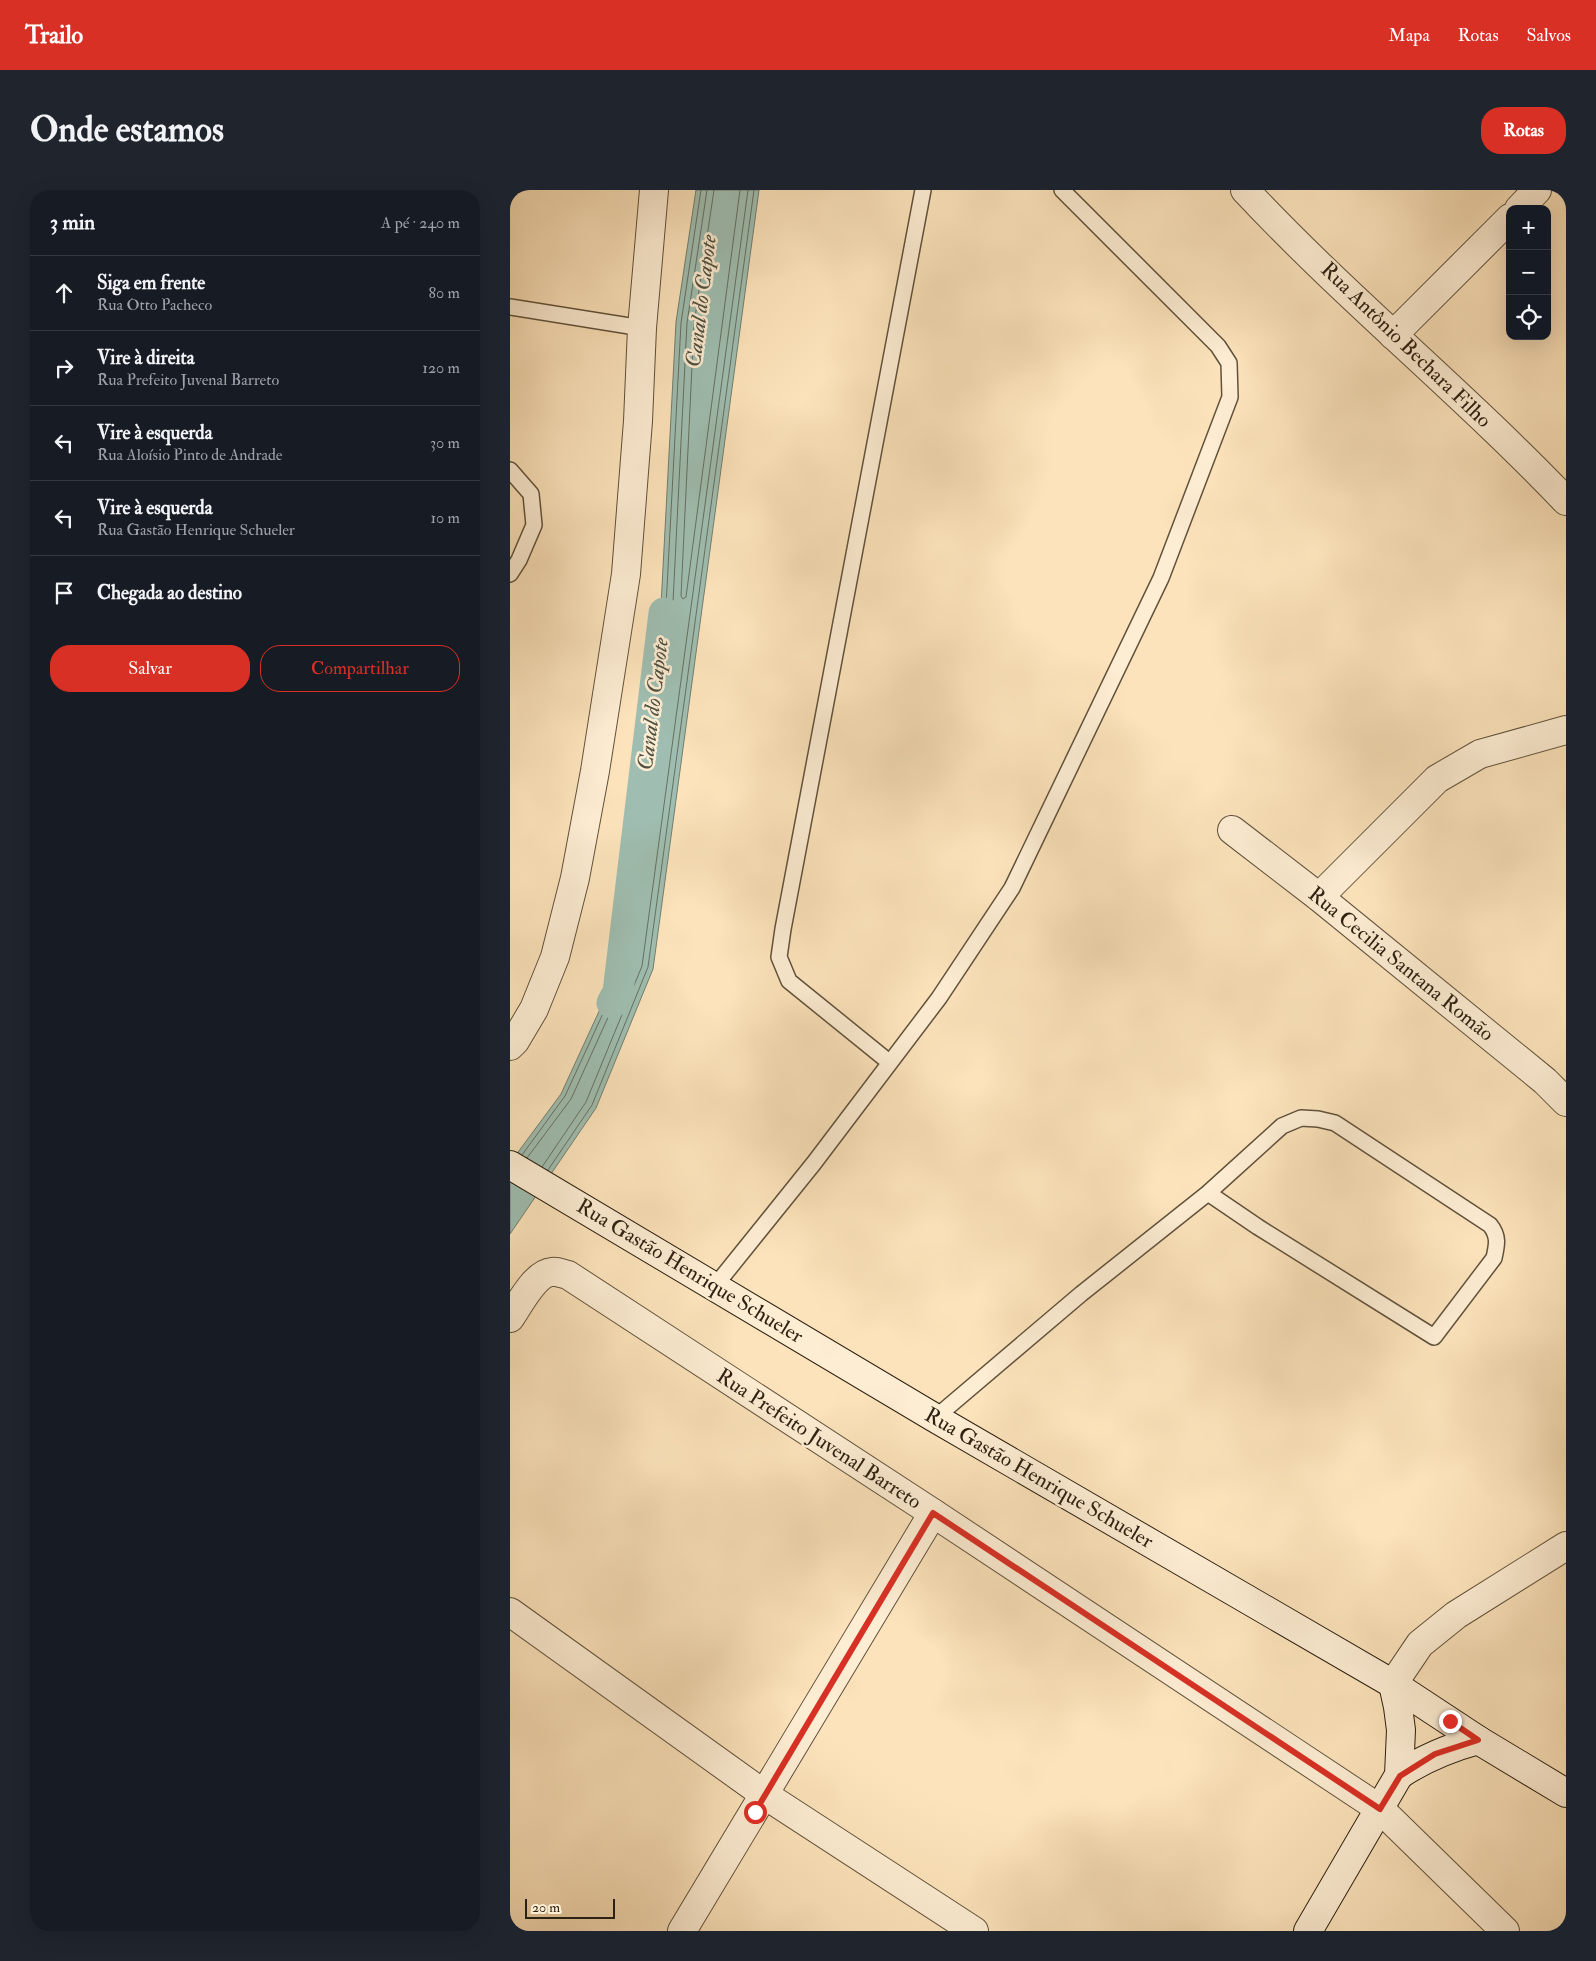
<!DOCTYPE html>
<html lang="pt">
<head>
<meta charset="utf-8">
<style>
  body { margin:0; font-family:"IM FELL Double Pica",serif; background:#20242c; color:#f1f3f6 }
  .controls { position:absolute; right:15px; top:15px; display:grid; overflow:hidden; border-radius:10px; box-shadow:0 5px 20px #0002 }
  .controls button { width:45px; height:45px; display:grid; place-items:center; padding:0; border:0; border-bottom:1px solid #363941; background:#171b24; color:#f1f3f6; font:25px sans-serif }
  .scale { position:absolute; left:15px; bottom:12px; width:90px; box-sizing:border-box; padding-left:5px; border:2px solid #2d2112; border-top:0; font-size:14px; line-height:18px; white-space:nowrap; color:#2d2112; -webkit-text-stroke:4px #fdedd3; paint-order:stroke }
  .stop { position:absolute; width:15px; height:15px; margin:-11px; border:4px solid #d93025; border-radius:50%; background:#fff }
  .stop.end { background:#d93025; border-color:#fff; box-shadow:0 1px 5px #0008 }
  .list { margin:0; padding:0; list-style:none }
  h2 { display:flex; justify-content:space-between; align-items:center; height:65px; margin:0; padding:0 20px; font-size:21px }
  h2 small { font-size:16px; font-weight:400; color:#9ea1a6 }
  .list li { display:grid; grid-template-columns:32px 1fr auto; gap:15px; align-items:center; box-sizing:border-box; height:75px; padding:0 20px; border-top:1px solid #363941 }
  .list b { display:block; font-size:19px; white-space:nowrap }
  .list p { margin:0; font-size:16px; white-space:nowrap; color:#9ea1a6 }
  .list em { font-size:16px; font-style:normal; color:#9ea1a6 }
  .actions { display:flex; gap:10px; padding:15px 20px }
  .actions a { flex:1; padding:11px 0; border:1px solid #d93025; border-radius:20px; text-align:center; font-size:18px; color:#d93025 }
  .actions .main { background:#d93025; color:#fff }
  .icon { flex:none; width:28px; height:28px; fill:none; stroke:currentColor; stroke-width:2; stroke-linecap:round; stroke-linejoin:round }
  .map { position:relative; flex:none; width:1056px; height:1741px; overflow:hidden; border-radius:20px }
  header { display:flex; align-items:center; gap:30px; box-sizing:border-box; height:70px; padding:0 25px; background:#d93025; color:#fff }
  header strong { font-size:24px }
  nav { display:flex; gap:28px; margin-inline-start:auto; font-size:18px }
  .intro { display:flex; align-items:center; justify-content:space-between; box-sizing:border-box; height:120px; padding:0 30px }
  h1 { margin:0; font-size:35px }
  .button { padding:12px 22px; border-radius:20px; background:#d93025; color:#fff; font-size:18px; font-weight:700 }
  main { display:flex; gap:30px; padding:0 30px }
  aside { flex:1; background:#171b24; border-radius:20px; box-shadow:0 5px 20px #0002 }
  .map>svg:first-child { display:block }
</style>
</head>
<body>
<header>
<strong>Trailo</strong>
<nav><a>Mapa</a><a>Rotas</a><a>Salvos</a></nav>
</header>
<div class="intro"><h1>Onde estamos</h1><a class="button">Rotas</a></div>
<main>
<aside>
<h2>3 min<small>A pé · 240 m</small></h2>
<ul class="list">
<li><svg class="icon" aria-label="ahead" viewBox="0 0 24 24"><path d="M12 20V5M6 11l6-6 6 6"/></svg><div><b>Siga em frente</b><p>Rua Otto Pacheco</p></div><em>80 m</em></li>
<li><svg class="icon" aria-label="right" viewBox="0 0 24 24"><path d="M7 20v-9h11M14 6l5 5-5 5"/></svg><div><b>Vire à direita</b><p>Rua Prefeito Juvenal Barreto</p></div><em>120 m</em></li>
<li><svg class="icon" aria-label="left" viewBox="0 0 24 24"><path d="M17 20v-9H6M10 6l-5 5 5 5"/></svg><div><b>Vire à esquerda</b><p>Rua Aloísio Pinto de Andrade</p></div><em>30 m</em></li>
<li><svg class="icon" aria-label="left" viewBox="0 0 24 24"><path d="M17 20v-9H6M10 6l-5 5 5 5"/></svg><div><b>Vire à esquerda</b><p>Rua Gastão Henrique Schueler</p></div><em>10 m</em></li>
<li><svg class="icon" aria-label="arrive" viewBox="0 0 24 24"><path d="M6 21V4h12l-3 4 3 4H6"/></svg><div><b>Chegada ao destino</b></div></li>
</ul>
<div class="actions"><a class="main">Salvar</a><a>Compartilhar</a></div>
</aside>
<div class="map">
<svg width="1056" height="1741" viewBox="0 0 1056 1741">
  <rect width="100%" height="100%" fill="#fce3bb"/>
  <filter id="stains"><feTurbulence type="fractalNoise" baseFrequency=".004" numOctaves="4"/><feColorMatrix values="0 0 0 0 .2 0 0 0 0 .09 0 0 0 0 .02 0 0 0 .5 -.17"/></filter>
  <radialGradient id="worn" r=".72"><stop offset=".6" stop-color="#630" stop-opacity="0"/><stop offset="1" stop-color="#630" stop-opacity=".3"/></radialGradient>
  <path fill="#9fbeb1" stroke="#717f71" d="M186,0H249L143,779L86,918L0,1044V973L51,904L114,767L147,491L166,132Z"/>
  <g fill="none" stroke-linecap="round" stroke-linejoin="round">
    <g stroke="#667062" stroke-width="1">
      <path d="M204,0L184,134L171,406L173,409L176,407L230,0"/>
      <path d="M12,965L55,906L119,767L152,492L171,133L191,0"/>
      <path d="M17,968L61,909L125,768L159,492L177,133L197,0"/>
      <path d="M32,977L76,912L132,776L238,0"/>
      <path d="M38,980L82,915L138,777L244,0"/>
    </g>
    <path stroke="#9fbeb1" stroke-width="31" d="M102,813L108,802L154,423"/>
    <g stroke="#61523c" stroke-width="18">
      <g id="service">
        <path d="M0,117L132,138"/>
        <path d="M0,280L21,304L24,335L9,370L0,384"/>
        <path d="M379,872L279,791L269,767L273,739L413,0"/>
        <path d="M205,1096L304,973L429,808L502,698L651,388L720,207L719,173L708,156L552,0"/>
        <path d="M425,1228L571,1104L698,1003L772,936L791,928L808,929L825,933L980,1035C989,1046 987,1055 984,1068L924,1147L748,1037L698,1003"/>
      </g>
    </g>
    <g stroke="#61523c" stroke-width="30">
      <g id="minor">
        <path d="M735,0C837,109 953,203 1056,311"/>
        <path d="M1009,19L1027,0"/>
        <path d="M883,145L1000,28"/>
        <path d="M722,640L809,707L1035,891L1056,912"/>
        <path d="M809,707L927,589L970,564L1056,540"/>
        <path d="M0,856L5,851L24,819L45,767L65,688L85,581L116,384L128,231L132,138L144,0"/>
        <path d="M0,1128C9,1115 25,1083 42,1082C47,1081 53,1084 58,1085L423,1323L870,1619L995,1741"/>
        <path d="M0,1422L255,1605L464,1741"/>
        <path d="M883,1494L910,1454L946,1425L1056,1356"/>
        <path d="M172,1741L423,1323"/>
      </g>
    </g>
    <g stroke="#2d2112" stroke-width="30">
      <g id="secondary">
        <path d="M0,975L425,1228L883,1494L968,1550L1056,1603"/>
        <path d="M889,1585C914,1568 939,1558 968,1550"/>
        <path d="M798,1741L889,1585L891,1540L888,1517L883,1494"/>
      </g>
    </g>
    <use href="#service" stroke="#fdedd3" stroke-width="15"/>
    <use href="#minor" stroke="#fdedd3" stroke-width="28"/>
    <use href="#secondary" stroke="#fdedd3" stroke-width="28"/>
  </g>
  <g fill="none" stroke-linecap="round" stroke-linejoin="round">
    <path stroke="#d93025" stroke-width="6" d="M245,1622L423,1323L870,1619L890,1586L925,1564L968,1550L940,1531"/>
  </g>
  <g text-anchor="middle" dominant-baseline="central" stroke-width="5" stroke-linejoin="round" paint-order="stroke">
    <g font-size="21" fill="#2d2112" stroke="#fdedd3">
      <text transform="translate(896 155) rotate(44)">Rua Antônio Bechara Filho</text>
      <text transform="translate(891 774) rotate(39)">Rua Cecilia Santana Romão</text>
      <text transform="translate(180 1081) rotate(31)">Rua Gastão Henrique Schueler</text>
      <text transform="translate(309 1249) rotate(33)">Rua Prefeito Juvenal Barreto</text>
      <text transform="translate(529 1288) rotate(30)">Rua Gastão Henrique Schueler</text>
    </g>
    <g font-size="22" font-style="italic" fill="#4f5042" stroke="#fdedd3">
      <text transform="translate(191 111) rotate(-83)">Canal do Capote</text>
      <text transform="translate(143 514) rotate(-83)">Canal do Capote</text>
    </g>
  </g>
  <rect width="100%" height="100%" filter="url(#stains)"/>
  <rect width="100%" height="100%" fill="url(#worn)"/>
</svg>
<div class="controls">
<button>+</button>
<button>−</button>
<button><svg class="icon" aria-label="locate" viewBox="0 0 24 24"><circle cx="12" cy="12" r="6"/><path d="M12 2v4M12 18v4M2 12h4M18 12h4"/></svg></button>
</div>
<div class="scale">20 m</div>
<div class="stop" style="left:245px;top:1622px"></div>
<div class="stop end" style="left:940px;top:1531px"></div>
</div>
</main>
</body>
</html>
